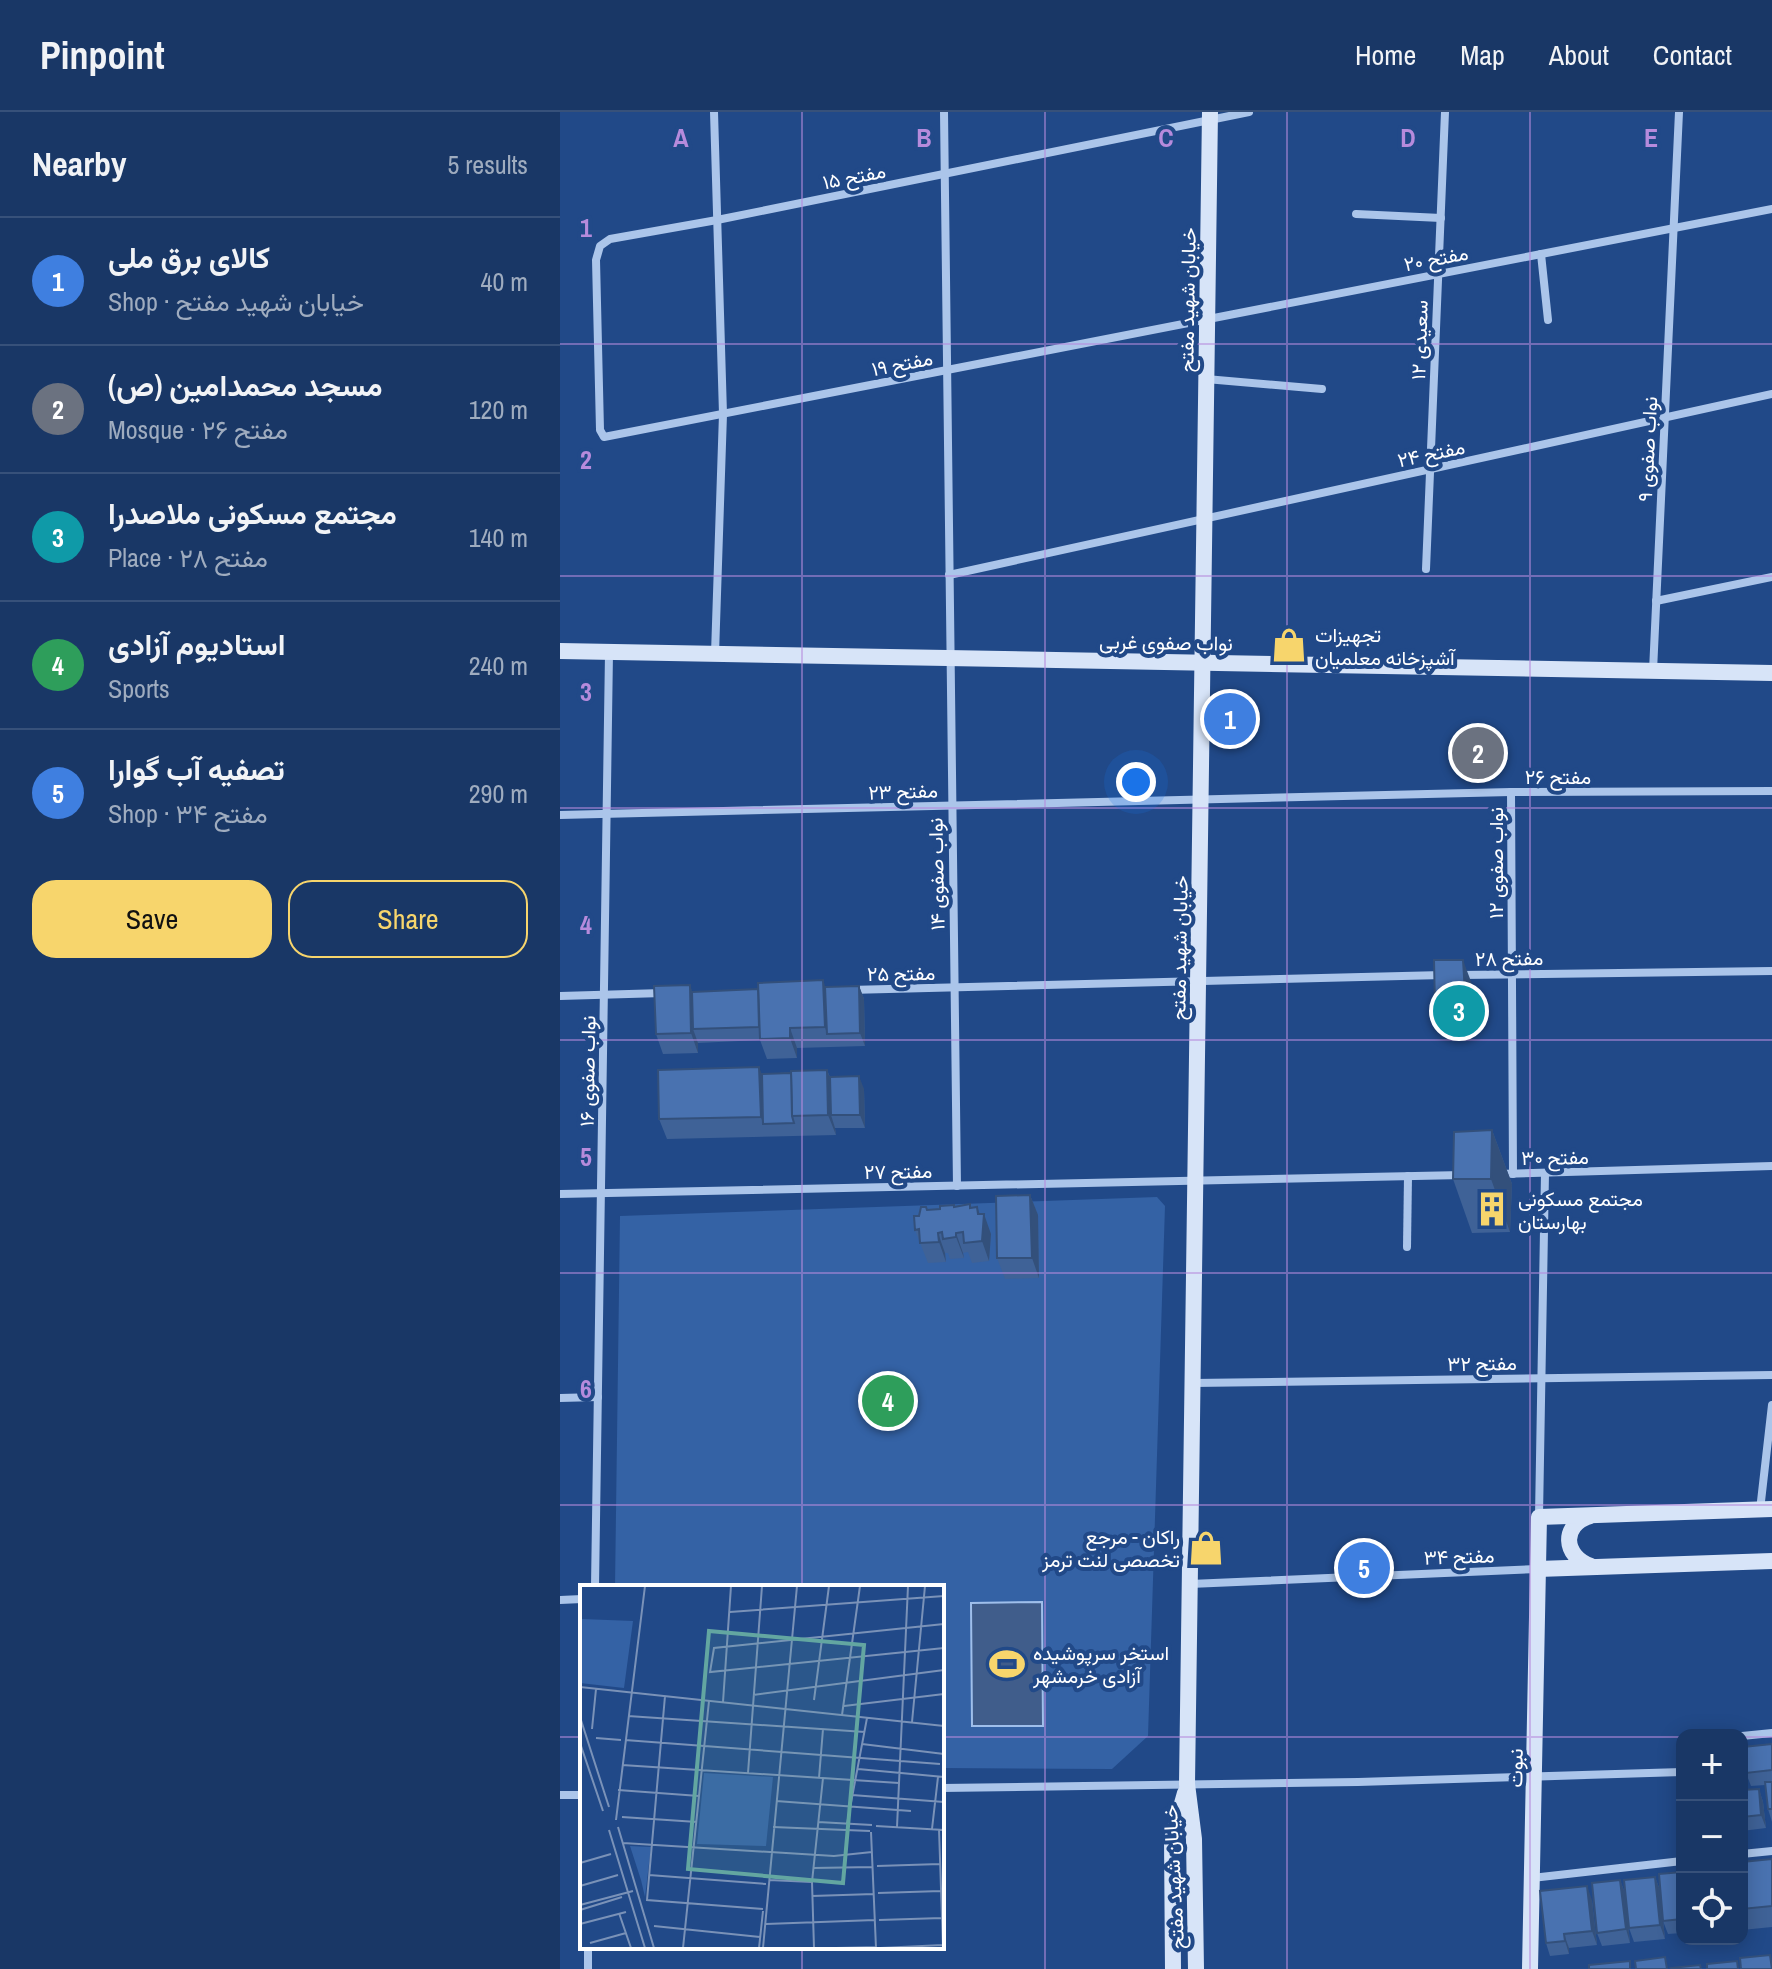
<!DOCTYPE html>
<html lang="en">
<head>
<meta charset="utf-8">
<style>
  body { margin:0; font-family:"Archivo Narrow",Vazirmatn,sans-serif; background:#223f6c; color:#f1f3f6 }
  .controls { position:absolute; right:24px; bottom:24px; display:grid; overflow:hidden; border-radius:16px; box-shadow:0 4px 20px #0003 }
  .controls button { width:72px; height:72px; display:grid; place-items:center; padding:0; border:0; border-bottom:2px solid #37517a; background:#193766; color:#f1f3f6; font:40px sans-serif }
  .you { position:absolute; left:576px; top:670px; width:28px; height:28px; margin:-20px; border:6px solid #fff; border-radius:50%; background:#1a73e8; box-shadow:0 0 0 12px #1a73e833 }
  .badge { display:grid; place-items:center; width:52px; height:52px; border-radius:50%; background:#f7d56c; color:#fff; font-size:26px; font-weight:700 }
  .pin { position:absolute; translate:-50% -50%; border:4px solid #fff; box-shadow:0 2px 8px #0006 }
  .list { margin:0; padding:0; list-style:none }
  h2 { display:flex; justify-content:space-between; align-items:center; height:104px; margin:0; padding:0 32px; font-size:34px }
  h2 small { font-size:26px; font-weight:400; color:#9facbf }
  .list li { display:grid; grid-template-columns:52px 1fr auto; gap:24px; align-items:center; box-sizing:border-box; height:128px; padding:0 32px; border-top:2px solid #37517a }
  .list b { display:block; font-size:30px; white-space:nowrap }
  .list p { margin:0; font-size:26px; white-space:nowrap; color:#9facbf }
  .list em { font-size:26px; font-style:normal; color:#9facbf }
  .actions { display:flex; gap:16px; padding:24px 32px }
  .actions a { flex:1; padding:18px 0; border:2px solid #f7d56c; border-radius:24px; text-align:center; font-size:28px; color:#f7d56c }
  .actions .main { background:#f7d56c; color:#111 }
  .icon { flex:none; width:44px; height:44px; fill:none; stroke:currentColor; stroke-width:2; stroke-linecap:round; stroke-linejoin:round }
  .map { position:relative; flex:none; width:1212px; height:1857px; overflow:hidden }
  header { display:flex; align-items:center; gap:48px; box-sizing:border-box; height:112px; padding:0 40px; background:#193766; border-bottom:2px solid #37517a }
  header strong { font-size:38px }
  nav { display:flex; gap:44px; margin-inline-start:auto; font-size:28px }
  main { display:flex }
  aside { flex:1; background:#193766 }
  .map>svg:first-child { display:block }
</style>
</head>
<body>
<header>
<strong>Pinpoint</strong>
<nav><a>Home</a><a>Map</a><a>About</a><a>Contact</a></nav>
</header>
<main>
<aside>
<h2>Nearby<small>5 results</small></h2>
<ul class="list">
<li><span class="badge" style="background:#3f7fe0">1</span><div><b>کالای برق ملی</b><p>Shop · خیابان شهید مفتح</p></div><em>40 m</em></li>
<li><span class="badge" style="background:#6b7280">2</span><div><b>مسجد محمدامین (ص)</b><p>Mosque · مفتح ۲۶</p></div><em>120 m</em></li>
<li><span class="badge" style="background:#0f9aa8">3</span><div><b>مجتمع مسکونی ملاصدرا</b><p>Place · مفتح ۲۸</p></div><em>140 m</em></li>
<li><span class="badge" style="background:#2e9e5b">4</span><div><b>استادیوم آزادی</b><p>Sports</p></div><em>240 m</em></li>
<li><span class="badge" style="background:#3f7fe0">5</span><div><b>تصفیه آب گوارا</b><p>Shop · مفتح ۳۴</p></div><em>290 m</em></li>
</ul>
<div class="actions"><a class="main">Save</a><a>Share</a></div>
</aside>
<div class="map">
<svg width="1212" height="1857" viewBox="0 0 1212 1857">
  <rect width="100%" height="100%" fill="#214988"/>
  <path fill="#3462a5" d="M597,1085L605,1094L588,1624L552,1657L382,1656V1475H55L60,1104Z"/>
  <path fill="#405d8b" stroke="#9fbfeb" stroke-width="2" d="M482,1490L483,1614H412L411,1491Z"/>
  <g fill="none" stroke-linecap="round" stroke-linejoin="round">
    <g stroke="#abc5ea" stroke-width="8">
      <path d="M154,0L163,302L155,542"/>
      <path d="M384,0L397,1074"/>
      <path d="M689,0L157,108L50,127L40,134L36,148L40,318L44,325L1212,97"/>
      <path d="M796,102L881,106"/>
      <path d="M981,142L988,208"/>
      <path d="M646,267L762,277"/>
      <path d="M866,457L885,0"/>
      <path d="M389,463L1212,282"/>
      <path d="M1096,489L1212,465"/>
      <path d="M1093,559L1119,0"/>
      <path d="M951,680L953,1062"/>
      <path d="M0,703L951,680L1212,679"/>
      <path d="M901,863L1212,859"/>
      <path d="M289,878L883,863"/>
      <path d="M0,884L103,881"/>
      <path d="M937,1062L1212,1054"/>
      <path d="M0,1082L903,1063"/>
      <path d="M847,1135L848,1064"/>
      <path d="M633,1271L1212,1263"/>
      <path d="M0,1286L38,1285"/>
      <path d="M1200,1398L1212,1293"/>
      <path d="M979,1404L985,1061"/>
      <path d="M630,1472L978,1457"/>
      <path d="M35,1475L49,541"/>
      <path d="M0,1488L22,1487"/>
      <path d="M1182,1624L1212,1621"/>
      <path d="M1121,1661L1122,1683"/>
      <path d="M382,1676L798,1670L1122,1660"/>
      <path d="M0,1683H22"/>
      <path d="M1182,1742L1212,1739"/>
      <path d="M972,1766L1122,1749"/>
      <path d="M28,1857V1835"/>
    </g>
    <g stroke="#d7e4f8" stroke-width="16">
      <path d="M0,539L1212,561"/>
      <path d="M1030,1404C1001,1413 1003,1444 1031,1454"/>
      <path d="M978,1457L1212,1449"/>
      <path d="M613,1857L612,1727L625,1681"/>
      <path d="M636,1857L634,1727L627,1672L650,0"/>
      <path d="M970,1857L979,1405L1212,1397"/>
    </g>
  </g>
  <g fill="#3f6297">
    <path d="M299,874L304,887L305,934L237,936V946L207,947L200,928L138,931V941L103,942L96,922L132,880Z"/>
    <path d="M913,875L915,923H885L875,896Z"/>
    <path d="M267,958L270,965L304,977L305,1016H275L276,1023L107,1027L99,1007L202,962Z"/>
    <path d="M932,1018L952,1072L950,1120L912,1121L893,1067Z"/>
    <path d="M470,1083L478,1103L479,1166L445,1167L437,1146Z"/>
    <path d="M410,1092L412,1096L420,1102L431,1122L429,1149L412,1151L408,1140L403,1141L404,1146L390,1147L388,1141H385L386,1150L368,1151L355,1118L359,1104L368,1098L395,1095Z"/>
    <path d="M1212,1632V1710L1208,1697L1205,1673L1191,1674L1186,1661Z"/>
    <path d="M1199,1677L1203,1690L1206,1716L1182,1719V1678Z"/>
    <path d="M1212,1747V1815L1182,1818V1750Z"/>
    <path d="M1122,1760V1821L1108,1822L1103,1809Z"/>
    <path d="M1095,1765L1100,1778L1105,1827L1074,1830L1069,1816Z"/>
    <path d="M1060,1768L1065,1781L1070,1831L1042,1834L1037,1821Z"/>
    <path d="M1032,1788L1037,1833L1009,1836V1842L990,1844L986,1831Z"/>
  </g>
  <g fill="#33507b">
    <path d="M903,848L913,875L915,923L906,897Z"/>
    <path d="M263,868L270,888L267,922L265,915Z"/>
    <path d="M130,873L137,893L133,917L138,931V941L131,921Z"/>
    <path d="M299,874L304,887L305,934L300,921Z"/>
    <path d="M230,916L237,936V946L230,926Z"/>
    <path d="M199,955L207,975L203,1012L201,1005Z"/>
    <path d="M267,958L274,978L271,1003L275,1016L276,1023L268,1003Z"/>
    <path d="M299,964L304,977L305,1016L300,1003Z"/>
    <path d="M932,1018L952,1072L950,1120L931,1067Z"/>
    <path d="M470,1083L478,1103L479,1166L472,1146Z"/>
    <path d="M417,1095L423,1111L424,1102L431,1122L429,1149L422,1129Z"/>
    <path d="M378,1121L385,1141L386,1150L379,1130Z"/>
    <path d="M396,1121L403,1141L404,1146L396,1125Z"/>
    <path d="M1199,1677L1203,1690L1206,1716L1201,1703Z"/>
    <path d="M1095,1765L1100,1778L1105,1827L1100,1813Z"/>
    <path d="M1060,1768L1065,1781L1070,1831L1066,1817Z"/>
    <path d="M1027,1774L1032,1788L1037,1833L1032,1819Z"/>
    <path d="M1004,1822L1009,1836V1842L1005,1829Z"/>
  </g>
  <g fill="#4972b0" stroke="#33507b" stroke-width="2">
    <path d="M874,848H903L906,897L875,896Z"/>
    <path d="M263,868L265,915L230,916V926L200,927L198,871Z"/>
    <path d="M130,873L131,921L96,922L94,874Z"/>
    <path d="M299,874L300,921L267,922L265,875Z"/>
    <path d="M198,877L199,915L133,917L132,880Z"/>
    <path d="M199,955L201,1005L99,1007L98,958Z"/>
    <path d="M267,958L268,1003L232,1004L231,959Z"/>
    <path d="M231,961L232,1004L234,1011L203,1012L202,962Z"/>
    <path d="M299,964L300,1003H271L270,965Z"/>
    <path d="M932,1018L931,1067H893L894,1020Z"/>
    <path d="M470,1083L472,1146H437L436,1084Z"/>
    <path d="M410,1092V1096L417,1095L418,1102H424L422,1129L404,1131L403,1120L396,1121V1125L383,1127L382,1120L378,1121L379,1130L360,1131L359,1117L355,1118L354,1104H359L361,1095H366L367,1098L380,1097V1094L394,1093V1095Z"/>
    <path d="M1212,1632V1658L1186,1661L1183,1635Z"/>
    <path d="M1205,1670H1212V1697H1208Z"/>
    <path d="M1199,1677L1201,1703L1182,1705V1678Z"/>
    <path d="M1212,1747V1794L1182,1797V1750Z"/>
    <path d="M1122,1760V1807L1103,1809L1099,1762Z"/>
    <path d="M1095,1765L1100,1813L1069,1816L1064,1768Z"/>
    <path d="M1060,1768L1066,1817L1037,1821L1032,1771Z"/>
    <path d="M1027,1774L1032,1819L1004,1822L1005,1829L986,1831L980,1779Z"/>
    <path d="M1210,1843L1212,1857H1181L1180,1846Z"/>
    <path d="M1105,1845L1107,1857H1076L1075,1849Z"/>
    <path d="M1070,1849V1857H1029V1853Z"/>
    <path d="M1177,1849L1178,1857H1147V1852Z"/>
    <path d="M1140,1853L1141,1857H1112L1111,1856Z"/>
  </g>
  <path fill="none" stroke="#b68bdc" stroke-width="2" stroke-opacity="0.55" d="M242,0V1475M485,0V1857M727,0V1857M970,0V1857M0,232H1212M0,464H1212M0,696H1212M0,928H1212M0,1161H1212M0,1393H1212M0,1625H22M382,1625H1122M1182,1625H1212M242,1835V1857"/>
  <defs>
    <g id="shop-bare" transform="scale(2.76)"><path d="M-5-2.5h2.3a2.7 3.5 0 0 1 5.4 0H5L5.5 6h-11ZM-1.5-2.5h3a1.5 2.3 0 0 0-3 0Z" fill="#f7d56c" stroke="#214988" stroke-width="2.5" paint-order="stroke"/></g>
    <g id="building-bare" transform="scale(2.76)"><path d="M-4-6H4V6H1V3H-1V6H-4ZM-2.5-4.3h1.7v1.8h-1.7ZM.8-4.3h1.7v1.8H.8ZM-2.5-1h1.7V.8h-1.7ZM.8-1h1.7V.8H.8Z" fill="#f7d56c" stroke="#214988" stroke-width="2.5" paint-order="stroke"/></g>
    <g id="stadium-bare" transform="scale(2.76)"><path d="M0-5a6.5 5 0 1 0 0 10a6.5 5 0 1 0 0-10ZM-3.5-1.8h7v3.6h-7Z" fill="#f7d56c" stroke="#214988" stroke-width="2.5" paint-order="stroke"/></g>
  </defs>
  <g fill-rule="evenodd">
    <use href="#shop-bare" x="729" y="533"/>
    <use href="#building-bare" x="932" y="1097"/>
    <use href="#shop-bare" x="646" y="1436"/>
    <use href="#stadium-bare" x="447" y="1552"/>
  </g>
  <g text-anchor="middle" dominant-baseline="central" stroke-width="8" stroke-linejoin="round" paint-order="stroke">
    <g font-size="20" fill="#fff" stroke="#214988">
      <text transform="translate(294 64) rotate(-11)">مفتح ۱۵</text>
      <text transform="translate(876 146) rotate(-11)">مفتح ۲۰</text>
      <text transform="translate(627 188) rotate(-89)">خیابان شهید مفتح</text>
      <text transform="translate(859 228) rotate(-88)">سعیدی ۱۲</text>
      <text transform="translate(342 251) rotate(-11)">مفتح ۱۹</text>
      <text transform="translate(1087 337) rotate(-87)">نواب صفوی ۹</text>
      <text transform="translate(871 341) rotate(-12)">مفتح ۲۴</text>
      <text transform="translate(606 530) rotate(1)">نواب صفوی غربی</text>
      <text x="998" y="664">مفتح ۲۶</text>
      <text transform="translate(343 679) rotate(-2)">مفتح ۲۳</text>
      <text transform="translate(935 751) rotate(-90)">نواب صفوی ۱۲</text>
      <text transform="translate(376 762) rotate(-91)">نواب صفوی ۱۴</text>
      <text transform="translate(619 836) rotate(-89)">خیابان شهید مفتح</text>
      <text transform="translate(949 846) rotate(-1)">مفتح ۲۸</text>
      <text transform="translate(341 861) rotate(-1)">مفتح ۲۵</text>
      <text transform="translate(27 959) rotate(-89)">نواب صفوی ۱۶</text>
      <text transform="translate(995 1045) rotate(-1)">مفتح ۳۰</text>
      <text transform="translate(338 1059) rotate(-1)">مفتح ۲۷</text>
      <text transform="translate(922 1251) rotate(-1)">مفتح ۳۲</text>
      <text transform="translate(899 1444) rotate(-2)">مفتح ۳۴</text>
      <text transform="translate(955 1656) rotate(-89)">نبوت</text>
      <text transform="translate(613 1765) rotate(-93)">خیابان شهید مفتح</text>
    </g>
    <g font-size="20" fill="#fff" stroke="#214988" text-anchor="start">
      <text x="755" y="522">تجهيزات<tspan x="755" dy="23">آشپزخانه معلمیان</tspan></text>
      <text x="958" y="1086">مجتمع مسکونی<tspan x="958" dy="23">بهارستان</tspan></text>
      <text x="620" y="1424" text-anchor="end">راکان - مرجع<tspan x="620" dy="23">تخصصی لنت ترمز</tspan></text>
      <text x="473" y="1540">استخر سرپوشیده<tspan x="473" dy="23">آزادی خرمشهر</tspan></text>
    </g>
  </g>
  <g transform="translate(20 1473)">
    <rect width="364" height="364" fill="#214988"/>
    <path d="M0,1L2,34L53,36L44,103L0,98ZM124,188L193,192L186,261L117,259ZM50,261L71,262L65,312L61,295Z" fill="#3462a5"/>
    <path fill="none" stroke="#7a92b8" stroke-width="2" d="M150,27L364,11M364,39L134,63L130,87L364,63M0,102L364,141M173,110L364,85M85,111L67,315L183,324M234,115L249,1M143,117L151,1M264,121L364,109M262,130L280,1M48,131L285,147M0,132L29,222M332,137L345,1M12,144L16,104M16,153L41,155M45,155L360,179M0,158L23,226M282,159L364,169M42,180L319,198M278,184L364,192M168,188L182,1M239,193L243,144M38,205L119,211M272,210L364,217M196,216L331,226M42,232L117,237M36,235L65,1M238,237L292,240M267,239L287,133M296,241L364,245M38,242L74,363M193,242L290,246M317,242L328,1M352,244L358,192M359,244L363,363M29,245L65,363M291,247L296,363M43,258L254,271L292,267M0,278L31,269M297,281L360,279M233,283L293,282M69,290L186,299M189,295L232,297M0,301L38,290M298,308L361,306M232,311L294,309M0,320L53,306M0,325L42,312M39,328L51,363M299,335L362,333M0,339L46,327M186,339L295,335M74,341L180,352M10,358L46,348M103,363L129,116M179,363L183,326M183,363L217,1M234,363L232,297L243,193M256,363L296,362M300,363L363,360"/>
    <path fill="#63a6a1" fill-opacity="0.15" stroke="#63a6a1" stroke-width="4" d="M129,46L284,60L263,298L108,284Z"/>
    <rect width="364" height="364" fill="none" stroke="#fff" stroke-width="4"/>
  </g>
  <g font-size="26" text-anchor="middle" font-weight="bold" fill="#b68bdc" stroke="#214988" stroke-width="8" stroke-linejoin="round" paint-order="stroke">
    <text x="121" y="35">A</text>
    <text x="364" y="35">B</text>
    <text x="606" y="35">C</text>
    <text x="848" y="35">D</text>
    <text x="1091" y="35">E</text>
    <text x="26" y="125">1</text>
    <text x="26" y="357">2</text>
    <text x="26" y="589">3</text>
    <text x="26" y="822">4</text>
    <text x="26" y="1054">5</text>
    <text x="26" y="1286">6</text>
  </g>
</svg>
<div class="controls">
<button>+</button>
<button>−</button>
<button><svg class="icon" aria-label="locate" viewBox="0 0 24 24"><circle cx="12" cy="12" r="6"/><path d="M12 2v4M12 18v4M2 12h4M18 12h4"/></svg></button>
</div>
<div class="you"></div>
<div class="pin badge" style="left:670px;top:607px;background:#3f7fe0">1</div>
<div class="pin badge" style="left:918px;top:641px;background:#6b7280">2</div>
<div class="pin badge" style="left:899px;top:899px;background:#0f9aa8">3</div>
<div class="pin badge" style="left:328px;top:1289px;background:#2e9e5b">4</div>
<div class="pin badge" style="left:804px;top:1456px;background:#3f7fe0">5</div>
</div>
</main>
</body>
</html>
